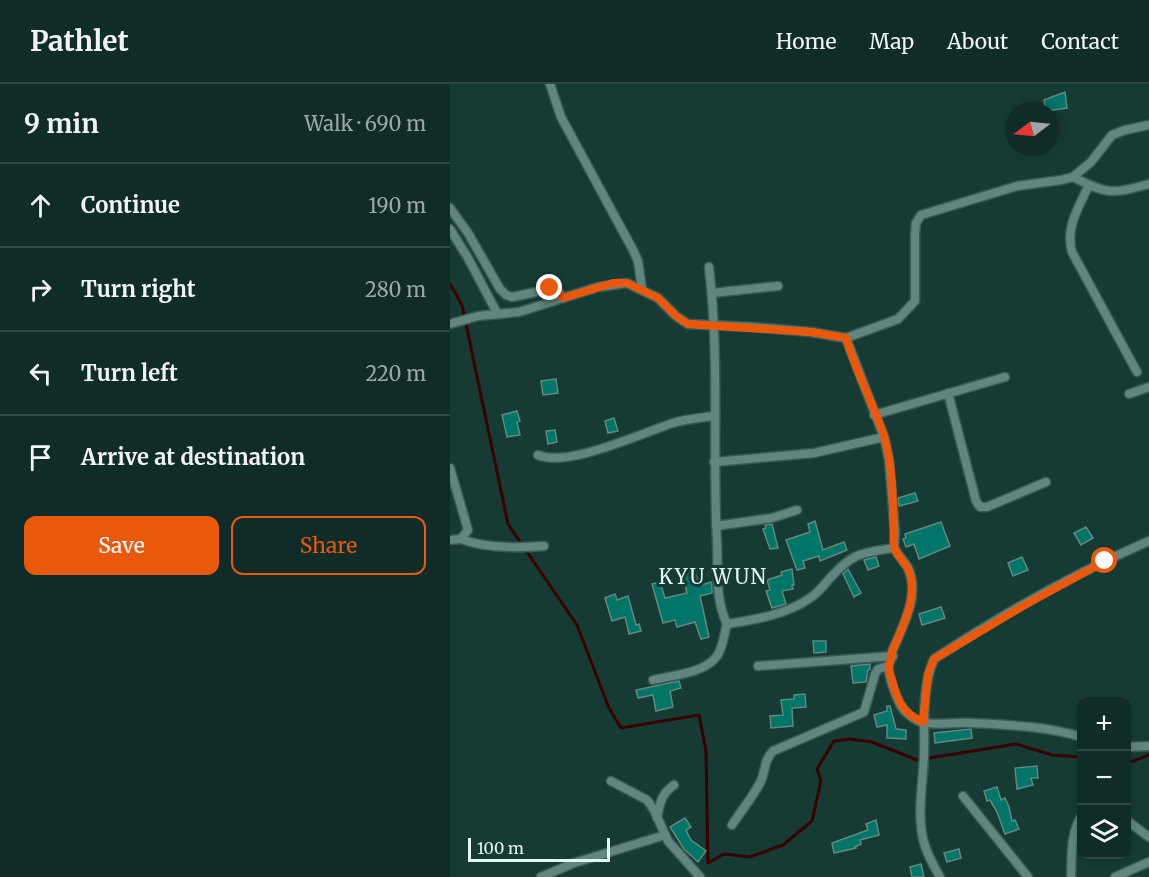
<!DOCTYPE html>
<html lang="en">
<head>
<meta charset="utf-8">
<style>
  body { margin:0; font-family:Merriweather,serif; background:#1e3834; color:#f1f3f6 }
  .controls { position:absolute; right:18px; bottom:18px; display:grid; overflow:hidden; border-radius:12px; box-shadow:0 3px 9px #0003 }
  .controls button { width:54px; height:54px; display:grid; place-items:center; padding:0; border:0; border-bottom:2px solid #304845; background:#102c28; color:#f1f3f6; font:30px sans-serif }
  .compass { position:absolute; left:555px; top:18px; width:54px; height:54px; border-radius:50%; background:#102c28; box-shadow:0 3px 9px #0003; rotate:254deg }
  .scale { position:absolute; left:18px; bottom:15px; width:142px; box-sizing:border-box; padding-left:6px; border:3px solid #e2f6f2; border-top:0; font-size:16px; line-height:21px; white-space:nowrap; color:#e2f6f2; -webkit-text-stroke:4px #163b35; paint-order:stroke }
  .stop { position:absolute; width:18px; height:18px; margin:-14px; border:4px solid #ea580c; border-radius:50%; background:#fff }
  .stop.end { background:#ea580c; border-color:#fff; box-shadow:0 2px 6px #0008 }
  .list { margin:0; padding:0; list-style:none }
  h2 { display:flex; justify-content:space-between; align-items:center; height:78px; margin:0; padding:0 24px; font-size:26px }
  h2 small { font-size:20px; font-weight:400; color:#9ca7a8 }
  .list li { display:grid; grid-template-columns:39px 1fr auto; gap:18px; align-items:center; box-sizing:border-box; height:84px; padding:0 24px; border-top:2px solid #304845 }
  .list b { display:block; font-size:22px; white-space:nowrap }
  .list em { font-size:20px; font-style:normal; color:#9ca7a8 }
  .actions { display:flex; gap:12px; padding:18px 24px }
  .actions a { flex:1; padding:14px 0; border:2px solid #ea580c; border-radius:12px; text-align:center; font-size:21px; color:#ea580c }
  .actions .main { background:#ea580c; color:#fff }
  .icon { flex:none; width:33px; height:33px; fill:none; stroke:currentColor; stroke-width:2; stroke-linecap:round; stroke-linejoin:round }
  .map { position:relative; flex:none; width:699px; height:793px; overflow:hidden }
  header { display:flex; align-items:center; gap:36px; box-sizing:border-box; height:84px; padding:0 30px; background:#102c28; border-bottom:2px solid #304845 }
  header strong { font-size:28px }
  nav { display:flex; gap:33px; margin-inline-start:auto; font-size:21px }
  main { display:flex }
  aside { flex:1; background:#102c28 }
  .map>svg:first-child { display:block }
</style>
</head>
<body>
<header>
<strong>Pathlet</strong>
<nav><a>Home</a><a>Map</a><a>About</a><a>Contact</a></nav>
</header>
<main>
<aside>
<h2>9 min<small>Walk · 690 m</small></h2>
<ul class="list">
<li><svg class="icon" aria-label="ahead" viewBox="0 0 24 24"><path d="M12 20V5M6 11l6-6 6 6"/></svg><div><b>Continue</b></div><em>190 m</em></li>
<li><svg class="icon" aria-label="right" viewBox="0 0 24 24"><path d="M7 20v-9h11M14 6l5 5-5 5"/></svg><div><b>Turn right</b></div><em>280 m</em></li>
<li><svg class="icon" aria-label="left" viewBox="0 0 24 24"><path d="M17 20v-9H6M10 6l-5 5 5 5"/></svg><div><b>Turn left</b></div><em>220 m</em></li>
<li><svg class="icon" aria-label="arrive" viewBox="0 0 24 24"><path d="M6 21V4h12l-3 4 3 4H6"/></svg><div><b>Arrive at destination</b></div></li>
</ul>
<div class="actions"><a class="main">Save</a><a>Share</a></div>
</aside>
<div class="map">
<svg width="699" height="793" viewBox="0 0 699 793">
  <rect width="100%" height="100%" fill="#163b35"/>
  <g fill="none" stroke-linecap="round" stroke-linejoin="round">
    <g stroke="#390000" stroke-width="3">
      <path d="M0,200L12,221L58,440L127,541L159,624L171,644L249,631L256,667L258,779L274,770L300,773L333,761L362,737L371,697L367,685L384,657L400,655L422,658L467,676L566,660L602,671L632,673"/>
      <path d="M676,680L699,671"/>
    </g>
  </g>
  <g fill="#007669" stroke="#628880" stroke-width="1.5">
    <path d="M615,8L617,24L596,27L594,16Z"/>
    <path d="M106,295L108,309L93,311L91,297Z"/>
    <path d="M67,327L70,337L67,338L70,351L57,353L52,331Z"/>
    <path d="M164,334L168,347L158,349L155,337Z"/>
    <path d="M105,346L107,358L98,360L96,347Z"/>
    <path d="M465,409L468,417L449,422L448,414Z"/>
    <path d="M365,437L373,466L394,458L397,466L370,477L369,472L353,477L355,484L347,486L336,456L360,448L358,440Z"/>
    <path d="M491,438L500,462L469,475L464,460L456,463L453,455L456,454L455,450Z"/>
    <path d="M322,440L328,464L320,465L313,445L316,444L315,441Z"/>
    <path d="M636,443L643,454L631,461L624,449Z"/>
    <path d="M426,473L429,482L418,486L414,476Z"/>
    <path d="M572,473L578,486L563,492L558,479Z"/>
    <path d="M244,483L249,502L261,498L262,500V509L250,512L259,553L251,555L245,538L227,543L225,536L213,539L202,500L210,498L215,514L237,509L231,486Z"/>
    <path d="M342,485L344,501H342L343,505L332,507L336,520L322,524L316,507L320,506L317,496L332,491L331,488Z"/>
    <path d="M398,485L411,509L404,513L393,490Z"/>
    <path d="M165,510L167,516L178,512L186,541L189,540L191,547L179,550L175,533L162,537L155,514Z"/>
    <path d="M491,523L495,534L472,541L469,530Z"/>
    <path d="M363,557H376V568L364,569Z"/>
    <path d="M420,580V585L418,586L416,598L403,599L401,582Z"/>
    <path d="M229,597L231,604L220,607L223,623L206,627L203,611L188,614L186,606Z"/>
    <path d="M355,610L356,623L342,624L343,642L321,644L320,632L333,631L331,616L344,615V611Z"/>
    <path d="M437,622H440L446,645L456,646V655L437,654V641L427,643L424,631L437,627Z"/>
    <path d="M521,645L522,654L485,659L484,649Z"/>
    <path d="M587,682L588,694H581L583,701L567,705L565,684Z"/>
    <path d="M547,703L551,716L555,714L559,723L562,737L565,736L569,745L555,750L547,728L540,716L537,717L534,707Z"/>
    <path d="M235,734L241,743L236,746L241,756L256,767L248,778L234,765L220,743Z"/>
    <path d="M426,736L429,751L410,756L411,760L405,763L406,764L384,769L382,759L418,746L416,740Z"/>
    <path d="M509,765L511,774L497,778L494,769Z"/>
    <path d="M471,780L474,793H462L460,783Z"/>
  </g>
  <g fill="none" stroke-linecap="round" stroke-linejoin="round">
    <g stroke="#3b5954" stroke-width="11">
      <g id="street">
        <path d="M100,0L111,33L183,166L188,177L192,205"/>
        <path d="M623,93C659,111 661,110 699,100"/>
        <path d="M639,101C629,123 615,143 622,168L687,288"/>
        <path d="M0,124L18,149L50,205L56,211L62,213L106,204L113,214"/>
        <path d="M0,145L18,174L47,229"/>
        <path d="M259,183C270,274 262,367 267,458C268,484 265,516 277,540C304,536 338,530 360,514C368,509 374,501 380,494C403,469 410,469 444,464"/>
        <path d="M262,209L328,202"/>
        <path d="M0,240L28,232L69,228L148,203L177,199L208,214L226,232L238,240L302,243L361,248L396,254L434,353L439,376L445,449L444,464C448,471 454,477 458,484C471,511 452,543 442,568C443,574 440,575 439,581C437,589 446,613 450,620C454,628 463,635 471,638C486,642 506,638 522,639C558,641 596,642 632,653"/>
        <path d="M396,254L448,235L465,217V150L466,139L471,131L567,102L611,96L623,93L641,78L662,51L675,46L699,41"/>
        <path d="M498,309L526,417L530,423H537L596,398"/>
        <path d="M679,310L699,303"/>
        <path d="M424,331L555,293"/>
        <path d="M88,371C117,384 192,349 223,339C236,335 250,334 264,332"/>
        <path d="M264,378L364,369L434,353"/>
        <path d="M0,384L18,446L11,455L0,456"/>
        <path d="M266,442L322,434L347,426"/>
        <path d="M11,455C36,465 68,464 94,462"/>
        <path d="M308,582L443,572"/>
        <path d="M203,596C222,591 254,590 267,572C273,564 274,550 277,540"/>
        <path d="M676,663L699,662"/>
        <path d="M161,697L197,716L204,726L218,757L250,793"/>
        <path d="M513,712L578,793"/>
        <path d="M207,734C210,719 211,710 224,701"/>
        <path d="M676,736L699,753"/>
        <path d="M282,741C291,727 302,714 310,699C316,688 313,677 323,667L414,628L425,590L428,585L438,582"/>
        <path d="M91,793L124,779L215,751"/>
        <path d="M490,793C483,781 476,768 473,755C467,727 473,699 474,671C475,639 471,606 484,575C551,531 626,489 699,457"/>
        <path d="M621,793C622,772 620,750 632,731"/>
        <path d="M665,793L699,778"/>
      </g>
    </g>
    <use href="#street" stroke="#60867f" stroke-width="8"/>
  </g>
  <g fill="none" stroke-linecap="round" stroke-linejoin="round">
    <path stroke="#ea580c" stroke-width="8" d="M100,204H106L113,214L163,199H177L208,214L226,232L238,240L361,248L396,254C406,288 423,319 434,352C444,385 443,428 444,461C445,470 454,477 458,485C470,512 452,543 442,568C443,574 439,576 439,582C438,586 441,592 442,596C447,616 453,630 473,638L478,590L484,575L571,523L655,477"/>
  </g>
  <g text-anchor="middle" dominant-baseline="central" stroke-width="6" stroke-linejoin="round" paint-order="stroke">
    <g font-size="20" letter-spacing="1.5" fill="#e2f6f2" stroke="#163b35">
      <text x="263" y="492">KYU WUN</text>
    </g>
  </g>
</svg>
<div class="controls">
<button>+</button>
<button>−</button>
<button><svg class="icon" aria-label="layers" viewBox="0 0 24 24"><path d="M12 4l9 5-9 5-9-5zM3 14l9 5 9-5"/></svg></button>
</div>
<svg class="compass" viewBox="-18 -18 36 36"><path d="M0-13l5 13h-10z" fill="#e53935"/><path d="M0 13l5-13h-10z" fill="#9ca7a8"/></svg>
<div class="scale">100 m</div>
<div class="stop" style="left:655px;top:477px"></div>
<div class="stop end" style="left:100px;top:204px"></div>
</div>
</main>
</body>
</html>
